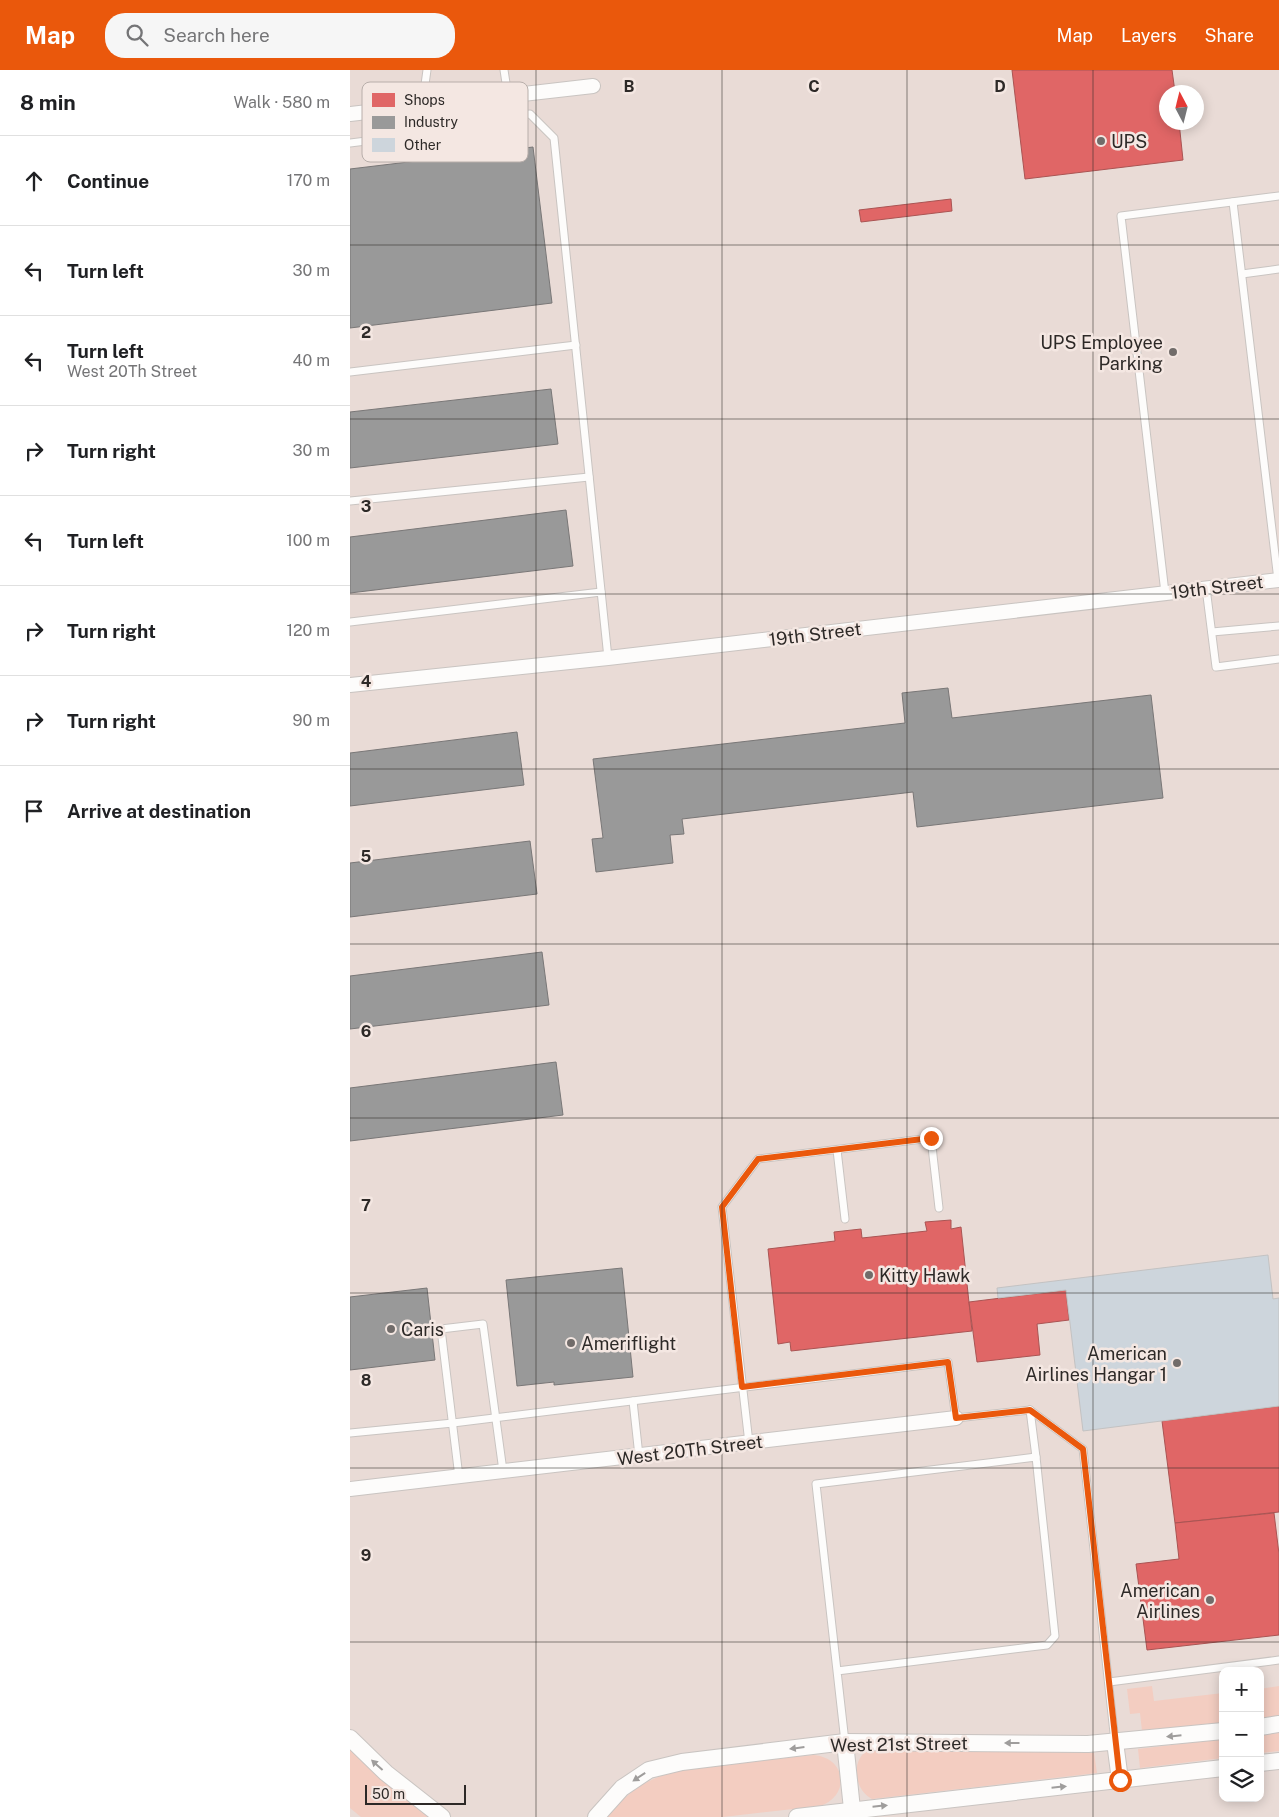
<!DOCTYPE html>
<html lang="en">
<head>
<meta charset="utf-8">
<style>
  body { margin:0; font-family:"Public Sans",sans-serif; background:#f6f6f6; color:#202124 }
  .controls { position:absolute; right:15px; bottom:15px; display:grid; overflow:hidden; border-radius:10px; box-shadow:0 2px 12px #0003 }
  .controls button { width:45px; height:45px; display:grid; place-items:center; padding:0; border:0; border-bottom:1px solid #e0e0e0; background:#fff; color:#202124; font:25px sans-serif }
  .compass { position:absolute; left:809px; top:15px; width:45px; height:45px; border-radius:50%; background:#fff; box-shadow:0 2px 12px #0003; rotate:353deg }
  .scale { position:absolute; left:15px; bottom:12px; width:101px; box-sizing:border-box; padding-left:5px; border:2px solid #2d2927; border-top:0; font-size:14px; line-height:18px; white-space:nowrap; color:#2d2927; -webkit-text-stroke:4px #f4e7e2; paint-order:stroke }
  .stop { position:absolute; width:15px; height:15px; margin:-11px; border:4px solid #ea580c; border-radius:50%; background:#fff }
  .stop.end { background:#ea580c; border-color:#fff; box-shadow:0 1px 5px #0008 }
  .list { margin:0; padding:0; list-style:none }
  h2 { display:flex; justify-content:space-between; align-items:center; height:65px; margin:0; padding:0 20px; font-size:21px }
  h2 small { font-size:16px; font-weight:400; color:#757577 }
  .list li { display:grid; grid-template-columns:32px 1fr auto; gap:15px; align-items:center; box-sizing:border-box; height:90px; padding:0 20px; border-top:1px solid #e0e0e0 }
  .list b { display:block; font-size:19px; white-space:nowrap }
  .list p { margin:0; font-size:16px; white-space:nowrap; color:#757577 }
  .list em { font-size:16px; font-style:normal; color:#757577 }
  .icon { flex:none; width:28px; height:28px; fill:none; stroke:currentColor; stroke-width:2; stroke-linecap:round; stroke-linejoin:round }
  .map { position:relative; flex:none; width:929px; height:1747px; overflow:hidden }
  header { display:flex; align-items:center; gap:30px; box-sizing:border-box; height:70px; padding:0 25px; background:#ea580c; color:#fff }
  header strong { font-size:24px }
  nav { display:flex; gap:28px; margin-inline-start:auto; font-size:18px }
  .search { width:350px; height:45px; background:#f6f6f6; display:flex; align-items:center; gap:12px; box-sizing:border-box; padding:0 18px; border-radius:20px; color:#757577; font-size:19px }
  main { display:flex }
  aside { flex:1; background:#fff }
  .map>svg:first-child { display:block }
</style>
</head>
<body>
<header>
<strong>Map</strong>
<div class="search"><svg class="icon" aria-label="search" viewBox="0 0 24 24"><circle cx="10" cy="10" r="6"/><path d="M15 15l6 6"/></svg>Search here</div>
<nav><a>Map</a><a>Layers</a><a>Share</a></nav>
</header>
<main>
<aside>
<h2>8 min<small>Walk · 580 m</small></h2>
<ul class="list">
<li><svg class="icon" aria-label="ahead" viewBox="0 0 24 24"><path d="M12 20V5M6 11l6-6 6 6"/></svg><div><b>Continue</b></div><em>170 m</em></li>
<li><svg class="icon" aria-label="left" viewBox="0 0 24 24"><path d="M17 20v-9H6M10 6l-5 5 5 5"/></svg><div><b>Turn left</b></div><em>30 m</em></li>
<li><svg class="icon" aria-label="left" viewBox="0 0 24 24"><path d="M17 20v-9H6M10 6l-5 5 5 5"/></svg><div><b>Turn left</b><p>West 20Th Street</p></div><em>40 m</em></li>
<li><svg class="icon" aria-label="right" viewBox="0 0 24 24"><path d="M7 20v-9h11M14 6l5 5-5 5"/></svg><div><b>Turn right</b></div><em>30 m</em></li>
<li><svg class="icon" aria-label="left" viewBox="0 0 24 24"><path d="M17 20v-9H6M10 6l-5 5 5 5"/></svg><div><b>Turn left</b></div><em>100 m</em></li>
<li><svg class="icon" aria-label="right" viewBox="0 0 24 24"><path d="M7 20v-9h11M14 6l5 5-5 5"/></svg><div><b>Turn right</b></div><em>120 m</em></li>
<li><svg class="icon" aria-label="right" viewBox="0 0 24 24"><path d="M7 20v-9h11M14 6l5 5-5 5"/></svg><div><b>Turn right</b></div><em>90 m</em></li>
<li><svg class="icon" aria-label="arrive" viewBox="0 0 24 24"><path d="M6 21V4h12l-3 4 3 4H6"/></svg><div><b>Arrive at destination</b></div></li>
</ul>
</aside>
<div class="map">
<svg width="929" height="1747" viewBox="0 0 929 1747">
  <rect width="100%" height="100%" fill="#f0e9e6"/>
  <path fill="#e9dbd6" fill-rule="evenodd" d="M0,0H929V1747H0ZM816,22H846V52H816ZM873,1601H910V1728H873Z"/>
  <g fill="#f3cdc1">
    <path d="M802,1616L804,1631L873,1623V1653L792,1661L790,1643L780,1644L777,1619Z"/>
    <path d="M929,1616V1646L910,1648V1619Z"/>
    <path d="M929,1663V1681L910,1683V1665Z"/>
    <path d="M873,1669V1688L790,1698L788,1679Z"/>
    <path d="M521,1678L744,1683L747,1703L522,1729C503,1719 500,1688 521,1678Z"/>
    <path d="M0,1680L81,1747H11L0,1738Z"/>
    <path d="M464,1685C496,1688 501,1725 470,1736L373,1747H256C281,1719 297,1708 334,1699Z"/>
  </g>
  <g fill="#e06666" stroke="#aa5453">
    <path d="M662,0H822L825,22H816V52H829L833,90L675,109Z"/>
    <path d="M601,129L602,141L511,152L509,140Z"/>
    <path d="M601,1150V1159L611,1157L622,1261L441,1281L440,1272L428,1274L418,1179L485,1171L484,1162L511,1159L512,1168L577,1161L575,1152Z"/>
    <path d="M716,1220L719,1250L687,1254L690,1285L627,1292L619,1232Z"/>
    <path d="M929,1336V1442L825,1453L812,1351Z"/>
    <path d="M924,1443L929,1484V1565L797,1580L786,1494L829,1489L825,1453Z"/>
  </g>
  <g fill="#999" stroke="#797777">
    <path d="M183,77L202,233L0,258V99Z"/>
    <path d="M201,319L208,374L0,398V342Z"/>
    <path d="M216,440L223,496L0,523V467Z"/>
    <path d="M598,618L602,648L801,625L813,728L567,757L563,722L332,749L334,764L320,765L323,793L246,802L242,769L253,768L243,689L555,653L552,623Z"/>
    <path d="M167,662L174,715L0,736V683Z"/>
    <path d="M180,771L187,824L0,847V793Z"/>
    <path d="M192,882L199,935L0,959V906Z"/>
    <path d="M206,992L213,1045L0,1071V1018Z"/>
    <path d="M272,1198L283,1307L204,1315V1312L167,1316L156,1210Z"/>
    <path d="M77,1218L85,1290L0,1300V1227Z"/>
  </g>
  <path fill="#cdd5dc" stroke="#c3c2c2" d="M918,1185L923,1229L929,1228V1336L733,1361L716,1220L648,1228L647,1218Z"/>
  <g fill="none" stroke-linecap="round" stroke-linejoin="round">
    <g stroke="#c9c4c1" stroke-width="9">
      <g id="service">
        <path d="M154,0L158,26"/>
        <path d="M76,64L72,36L77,0"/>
        <path d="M0,73L112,59L129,49L180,44L204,68L258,588"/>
        <path d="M883,132L928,510"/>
        <path d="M892,204L929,199"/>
        <path d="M0,302L226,275"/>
        <path d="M0,431L239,407"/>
        <path d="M856,518L866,597L929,589"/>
        <path d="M815,523L771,146L929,126"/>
        <path d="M0,552L251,522"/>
        <path d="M862,562L929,556"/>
        <path d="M487,1080L495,1149"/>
        <path d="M283,1331L289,1386"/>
        <path d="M680,1340L733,1379L765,1672"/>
        <path d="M680,1340L686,1387"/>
        <path d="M0,1363L103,1353L598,1292L606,1348L680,1340"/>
        <path d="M399,1373L372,1137L408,1089L581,1068L589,1138"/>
        <path d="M109,1407L91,1259L133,1254L153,1401"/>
        <path d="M487,1601L697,1575L705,1566L686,1387L466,1414L495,1672"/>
        <path d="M759,1612L929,1590"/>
      </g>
    </g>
    <g stroke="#c9c4c1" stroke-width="16">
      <g id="minor">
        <path d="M0,44L243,16"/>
        <path d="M0,615L258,588L929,510"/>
        <path d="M0,1419L606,1348"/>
      </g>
    </g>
    <g stroke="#c9c4c1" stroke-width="18">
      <g id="tertiary">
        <path d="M910,1657L929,1654"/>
        <path d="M0,1668L36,1703L92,1747"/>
        <path d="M495,1672L502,1739"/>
        <path d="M765,1672L770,1710"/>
        <path d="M910,1693L929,1691"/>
        <path d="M246,1747L272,1718L299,1700L332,1692L495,1672L738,1674L873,1661"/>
        <path d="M447,1747L873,1698"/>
      </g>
    </g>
    <use href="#service" stroke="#fdfcfb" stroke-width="7"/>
    <use href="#minor" stroke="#fdfcfb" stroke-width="14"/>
    <use href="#tertiary" stroke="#fdfcfb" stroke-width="16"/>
  </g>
  <defs><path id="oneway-solid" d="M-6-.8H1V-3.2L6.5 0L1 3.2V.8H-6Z" transform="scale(1.25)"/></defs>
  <g fill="#9f9d9c">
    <use href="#oneway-solid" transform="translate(824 1666) rotate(174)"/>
    <use href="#oneway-solid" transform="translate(662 1673) rotate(-180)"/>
    <use href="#oneway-solid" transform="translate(447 1678) rotate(173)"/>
    <use href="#oneway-solid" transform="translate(27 1695) rotate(-138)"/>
    <use href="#oneway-solid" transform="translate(289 1707) rotate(146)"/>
    <use href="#oneway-solid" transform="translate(709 1717) rotate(-6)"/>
    <use href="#oneway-solid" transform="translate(530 1736) rotate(-6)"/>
  </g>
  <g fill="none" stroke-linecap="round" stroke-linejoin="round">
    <path stroke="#ea580c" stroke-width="6" d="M581,1068L408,1089L372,1137L392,1317L598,1292L606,1348L680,1340L733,1379L770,1710"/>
  </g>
  <path fill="none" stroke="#2d2927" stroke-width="1" stroke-opacity="0.55" d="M186,0V1747M372,0V1747M557,0V1747M743,0V1747M0,175H929M0,349H929M0,524H929M0,699H929M0,874H929M0,1048H929M0,1223H929M0,1398H929M0,1572H929"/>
  <g fill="#716c6a" stroke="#f4e7e2" stroke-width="2">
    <circle cx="751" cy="71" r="5"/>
    <circle cx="823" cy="282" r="5"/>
    <circle cx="519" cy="1205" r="5"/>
    <circle cx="41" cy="1259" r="5"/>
    <circle cx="221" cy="1273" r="5"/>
    <circle cx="827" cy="1293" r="5"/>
    <circle cx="860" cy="1530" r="5"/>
  </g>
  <g text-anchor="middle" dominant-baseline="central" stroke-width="5" stroke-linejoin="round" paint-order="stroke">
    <g font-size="18" fill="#2d2927" stroke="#f4e7e2" text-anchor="start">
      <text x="761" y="71">UPS</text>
      <text x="813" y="272" text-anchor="end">UPS Employee<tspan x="813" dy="21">Parking</tspan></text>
      <text x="529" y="1205">Kitty Hawk</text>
      <text x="51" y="1259">Caris</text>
      <text x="231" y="1273">Ameriflight</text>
      <text x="817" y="1283" text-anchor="end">American<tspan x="817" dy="21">Airlines Hangar 1</tspan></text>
      <text x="850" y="1520" text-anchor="end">American<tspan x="850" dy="21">Airlines</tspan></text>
    </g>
    <g font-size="18" fill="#2d2927" stroke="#f4e7e2">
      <text transform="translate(867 517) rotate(-7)">19th Street</text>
      <text transform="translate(465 564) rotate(-7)">19th Street</text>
      <text transform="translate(340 1380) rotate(-7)">West 20Th Street</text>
      <text transform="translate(549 1674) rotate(-1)">West 21st Street</text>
    </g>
  </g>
  <rect x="12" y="12" width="166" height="80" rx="8" fill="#f4e7e2" stroke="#b8aeaa" stroke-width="1"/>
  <rect x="22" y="23" width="23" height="14" fill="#e06666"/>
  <rect x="22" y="46" width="23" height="13" fill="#999"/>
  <rect x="22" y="68" width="23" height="14" fill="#cdd5dc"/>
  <g font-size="14" fill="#2d2927">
    <text x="54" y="35">Shops</text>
    <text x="54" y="57">Industry</text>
    <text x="54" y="80">Other</text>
  </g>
  <g font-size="16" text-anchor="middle" font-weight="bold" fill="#2d2927" stroke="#f4e7e2" stroke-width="5" stroke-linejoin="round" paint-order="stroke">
    <text x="279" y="22">B</text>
    <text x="464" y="22">C</text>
    <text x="650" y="22">D</text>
    <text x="16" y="268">2</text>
    <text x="16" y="442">3</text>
    <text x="16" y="617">4</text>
    <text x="16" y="792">5</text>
    <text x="16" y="967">6</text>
    <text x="16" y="1141">7</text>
    <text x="16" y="1316">8</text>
    <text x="16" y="1491">9</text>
  </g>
</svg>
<div class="controls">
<button>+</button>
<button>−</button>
<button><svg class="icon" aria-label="layers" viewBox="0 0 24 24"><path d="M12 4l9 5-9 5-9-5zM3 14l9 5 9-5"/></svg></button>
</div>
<svg class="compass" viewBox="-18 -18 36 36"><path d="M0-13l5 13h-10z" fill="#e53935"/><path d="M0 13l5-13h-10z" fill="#757577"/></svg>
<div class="scale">50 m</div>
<div class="stop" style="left:770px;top:1710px"></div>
<div class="stop end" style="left:581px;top:1068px"></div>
</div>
</main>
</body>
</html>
